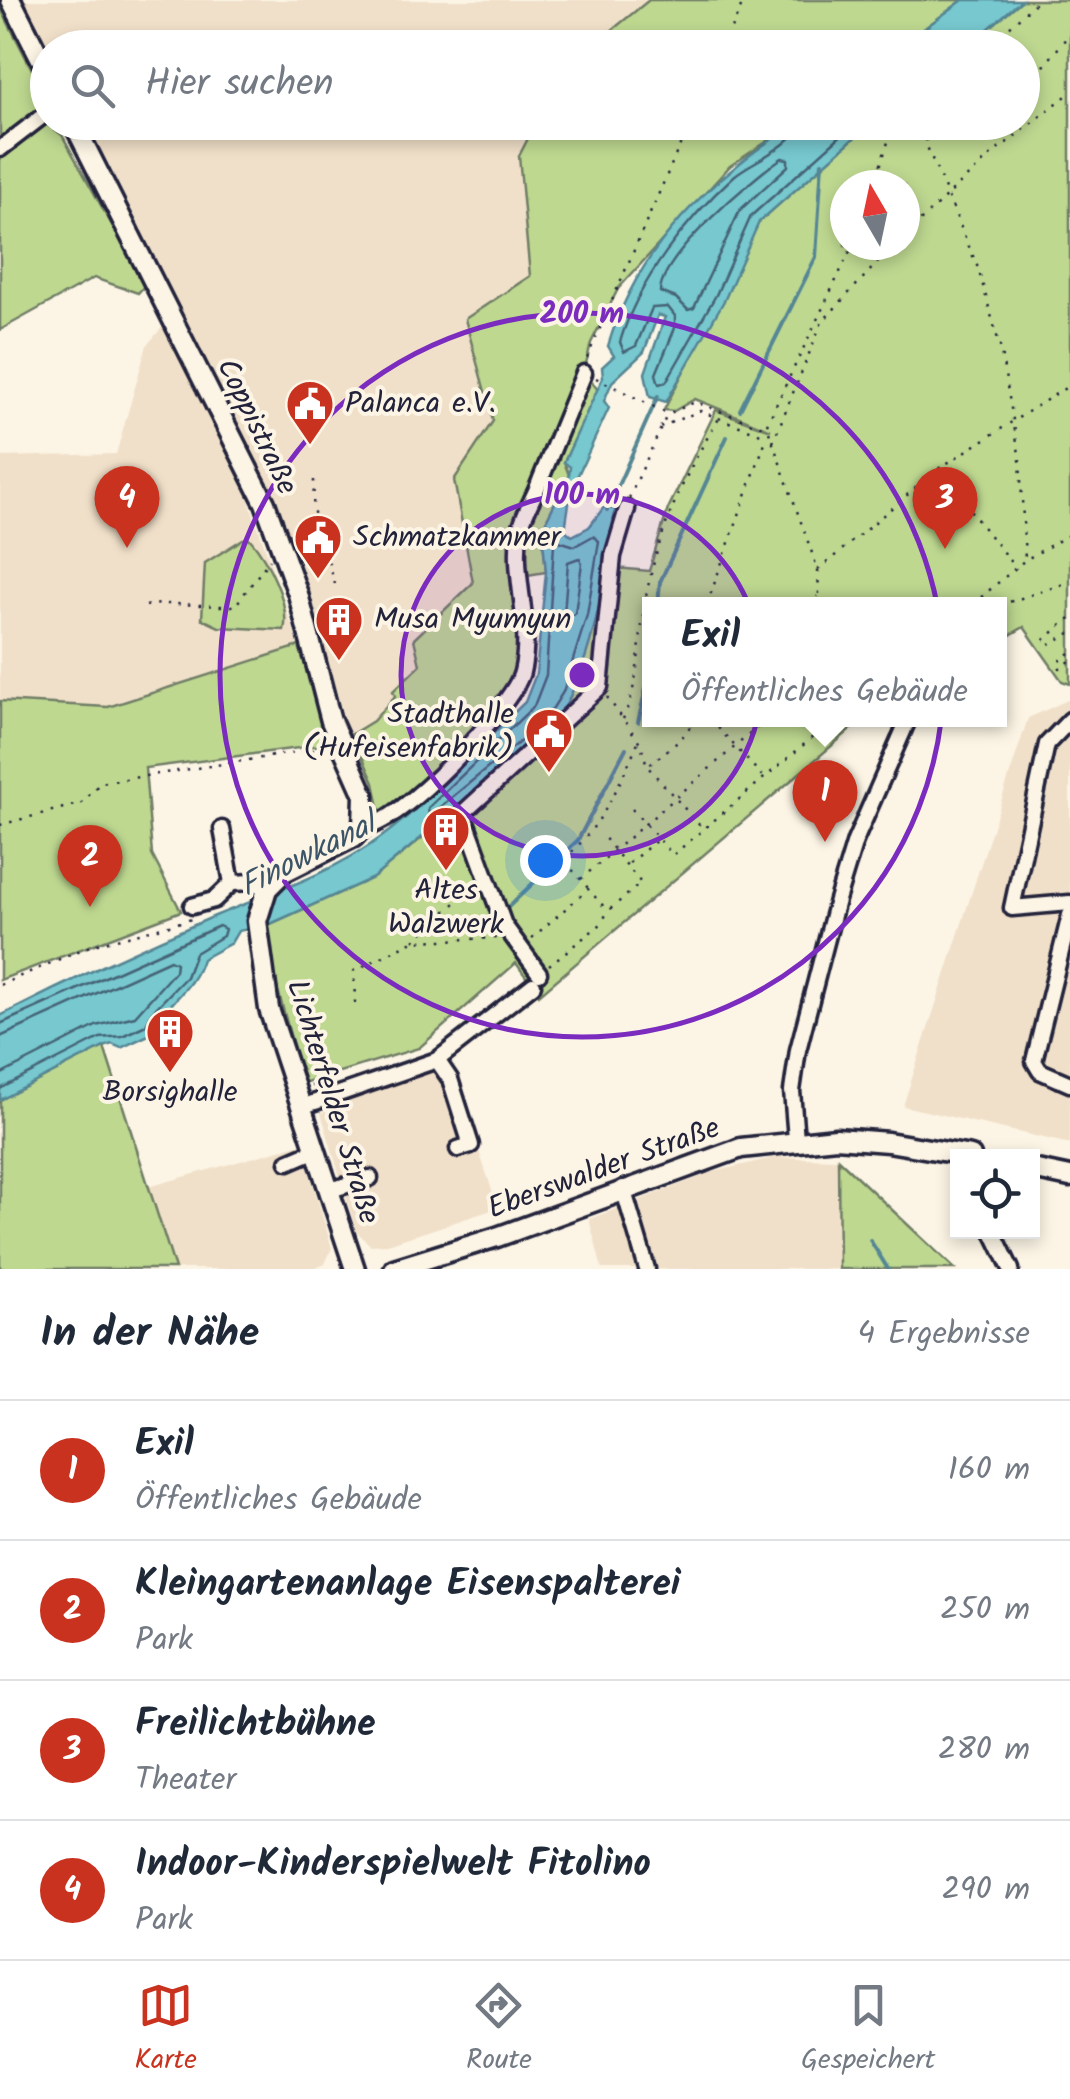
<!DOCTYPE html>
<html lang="de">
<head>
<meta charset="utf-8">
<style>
  body { margin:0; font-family:Kalam,sans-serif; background:#f6f6f7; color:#1f2937 }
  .controls { position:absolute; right:30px; bottom:30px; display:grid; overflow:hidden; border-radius:0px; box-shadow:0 5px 15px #0003 }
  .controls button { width:90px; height:90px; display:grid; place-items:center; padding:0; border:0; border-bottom:2px solid #e0e1e3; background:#fff; color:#1f2937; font:50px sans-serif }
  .compass { position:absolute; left:830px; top:170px; width:90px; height:90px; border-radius:50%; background:#fff; box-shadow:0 5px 15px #0003; rotate:351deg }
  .you { position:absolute; left:545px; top:860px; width:35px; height:35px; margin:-25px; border:8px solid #fff; border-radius:50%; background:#1a73e8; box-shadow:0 0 0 15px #1a73e833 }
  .badge { display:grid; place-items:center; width:65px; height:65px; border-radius:50%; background:#c8321e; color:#fff; font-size:32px; font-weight:700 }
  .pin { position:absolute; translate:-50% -82px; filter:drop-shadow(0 2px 5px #0008) }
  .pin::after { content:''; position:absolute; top:52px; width:35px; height:30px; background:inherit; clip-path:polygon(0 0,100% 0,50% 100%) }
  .popup { position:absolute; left:642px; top:597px; width:365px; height:130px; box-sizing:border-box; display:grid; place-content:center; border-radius:0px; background:#fff; filter:drop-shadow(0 2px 8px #0005); font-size:32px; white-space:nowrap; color:#747a83 }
  .popup b { font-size:38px; color:#1f2937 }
  .popup::after { content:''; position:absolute; left:50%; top:100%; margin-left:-20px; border:20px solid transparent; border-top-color:#fff }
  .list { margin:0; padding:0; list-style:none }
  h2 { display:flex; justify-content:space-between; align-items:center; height:130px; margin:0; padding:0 40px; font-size:42px }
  h2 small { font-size:32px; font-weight:400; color:#747a83 }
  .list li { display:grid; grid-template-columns:65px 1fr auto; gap:30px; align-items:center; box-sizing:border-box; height:140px; padding:0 40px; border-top:2px solid #e0e1e3 }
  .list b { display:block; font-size:38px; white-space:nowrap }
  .list p { margin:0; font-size:32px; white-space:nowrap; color:#747a83 }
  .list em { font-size:32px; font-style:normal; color:#747a83 }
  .icon { flex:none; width:55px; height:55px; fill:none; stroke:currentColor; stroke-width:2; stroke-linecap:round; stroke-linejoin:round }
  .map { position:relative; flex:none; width:1070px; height:1269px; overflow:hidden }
  .search { position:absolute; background:#fff; box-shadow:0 5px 15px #0003; left:30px; right:30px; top:30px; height:110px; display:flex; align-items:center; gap:25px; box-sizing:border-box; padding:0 35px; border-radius:55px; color:#747a83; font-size:38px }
  .sheet { height:690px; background:#fff }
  nav { display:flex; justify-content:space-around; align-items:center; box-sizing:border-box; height:140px; border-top:2px solid #e0e1e3; background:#fff; font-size:28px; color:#747a83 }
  nav a { display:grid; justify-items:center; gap:5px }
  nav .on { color:#c8321e }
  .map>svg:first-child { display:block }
</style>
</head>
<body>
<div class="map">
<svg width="1070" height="1269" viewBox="0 0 1070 1269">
  <rect width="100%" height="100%" fill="#fcf5e5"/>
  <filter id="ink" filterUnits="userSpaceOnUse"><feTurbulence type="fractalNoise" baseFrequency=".01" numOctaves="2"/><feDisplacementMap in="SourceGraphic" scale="20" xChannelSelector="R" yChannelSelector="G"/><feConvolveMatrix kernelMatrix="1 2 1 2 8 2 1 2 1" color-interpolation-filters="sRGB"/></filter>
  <g filter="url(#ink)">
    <g fill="#f1e0c9">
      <path d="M21,0H649L590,47L47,50Z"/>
      <path d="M88,123H536L519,157L530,276L465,319L493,421L454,480L473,583L414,639L420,664L394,690L396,696L373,721L349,737L301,563L250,448Z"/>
      <path d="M165,324L246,492L299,646L108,708L0,701V457L116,454L147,345Z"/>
      <path d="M1070,699V1144L903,1106L1028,718Z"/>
      <path d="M449,1061L498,1208L388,1244L370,1245L356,1231L321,1113Z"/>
      <path d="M301,1144L332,1248L325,1264L314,1269H175L148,1187Z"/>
      <path d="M776,1157L838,1159L839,1269H602L589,1219L713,1172Z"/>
    </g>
    <g fill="#bed890" stroke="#707d66" stroke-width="2.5" fill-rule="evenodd">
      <path d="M649,0H963L899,47L590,48Z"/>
      <path d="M1022,0H1070V684L1062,681L1024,627L1000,641V604H650V720H862L539,995L516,963L419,1048L303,1083L268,953V925L373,878L471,798L597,618L605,567L649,571L668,509L716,410L771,430L695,399L674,411L664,410L759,222L871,123L1022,122V48L967,47ZM845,185H905V245H845Z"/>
      <path d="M0,7L47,99L45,122L62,135L145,285L138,293L94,278L0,330Z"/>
      <path d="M536,123H795L730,166L618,289L591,343L584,372L598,390L564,462L569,475L542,529L546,572L515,577C522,613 531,647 521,684C514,708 406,798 381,817L374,783L352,734L373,721L395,696L393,691L420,665L414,639L473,583L454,480L493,421L465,319L530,276L519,156Z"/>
      <path d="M243,539H250C267,559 291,604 284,630L219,627L202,619L205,563Z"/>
      <path d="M299,646L330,744L145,768L152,855L181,911L0,980V701L108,707Z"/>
      <path d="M104,1047L175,1269H0V1100Z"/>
      <path d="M838,1159L955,1269H839Z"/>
    </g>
    <g fill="#77c8cf" stroke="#558694" stroke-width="2.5">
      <path d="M963,0H1022L967,47H899Z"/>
      <path d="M795,123H871L759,222L725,299L666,402L650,397L645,373L665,317L658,315L644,352L612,382L604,401L609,408L571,490L565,530L572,536L589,527L604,507L615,509C604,584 594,663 553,728L373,878L268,925L238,931L231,943L202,959C192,993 163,1003 155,1032L121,1048L112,1044L104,1047L0,1100V1016C71,980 142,947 215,916C271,893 329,875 380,838C432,800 478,747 525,702L536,674L546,572L542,529L569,475L570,467L564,462L603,377L602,367L614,356L608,346C638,245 711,179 795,123Z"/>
    </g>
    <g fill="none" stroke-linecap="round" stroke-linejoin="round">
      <g stroke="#446476" stroke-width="2.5">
        <path d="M799,122C796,146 751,161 734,176C686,220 639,279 620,342L624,352L636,346L652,308L668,307L675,316V328L656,374L659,384L666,382L716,295L751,216L856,122"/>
        <path d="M782,158L788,159V166L740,210L694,308L688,310L676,298L660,292C660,257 752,178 782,158Z"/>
        <path d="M593,536L599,541L587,615L563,692L544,722L429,816L428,808L534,706L546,675L554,544L559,541L575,546Z"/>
        <path d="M579,558L582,563L575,613L568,619L564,614L568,562Z"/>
        <path d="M0,1024L219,926L225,929L223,936L195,953L186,977L152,1012L146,1025L122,1036L100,1038L0,1089"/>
        <path d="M0,1037L170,960L176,963L175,971L135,1016L96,1026L0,1075"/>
      </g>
      <g stroke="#558694" stroke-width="4">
        <path d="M740,410L816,257L822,162"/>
        <path d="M607,510L658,396"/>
        <path d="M658,604L660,582L727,437"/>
        <path d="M638,722L650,672"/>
        <path d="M502,913L578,840L626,748"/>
        <path d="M481,925L495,918"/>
        <path d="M870,1240L888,1269"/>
      </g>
      <g stroke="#22223b" stroke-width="21">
        <g id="minor">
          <path d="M0,149L48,112"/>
          <path d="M1070,720L1047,744L1012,908L1070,903"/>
          <path d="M363,827C397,829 514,705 522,672C533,627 513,580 519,535C521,519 532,501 538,486C553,448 569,410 584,373"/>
          <path d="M222,829L232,883"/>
          <path d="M192,906L214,900L232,883L253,882L267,889"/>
          <path d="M1070,915L1034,1061L1040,1071L1070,1084"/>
          <path d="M539,973L504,925L463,813L600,687L613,556L627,509"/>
          <path d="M437,1060L450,1079L471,1145L458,1149"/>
          <path d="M301,1107L437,1060L533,985"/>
          <path d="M796,1139L792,1091L798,1050L837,900L855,841L908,720"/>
          <path d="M288,1162L316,1150"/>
          <path d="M623,1188L647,1269"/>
          <path d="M330,1190L370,1178"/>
          <path d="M993,1232L1011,1269"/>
        </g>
      </g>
      <g stroke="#22223b" stroke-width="25">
        <g id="major">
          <path d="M11,0L48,73"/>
          <path d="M73,122L265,503L298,594L331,721L364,795L363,827L354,837L284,872L267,889L257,921L269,1009L355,1269"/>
          <path d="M1032,1169L1070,1177"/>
          <path d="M394,1269L497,1237L741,1148L836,1138L888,1142L971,1156"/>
        </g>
      </g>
      <g stroke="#22223b" stroke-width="2.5" stroke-dasharray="2.5 8" stroke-linecap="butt">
        <path d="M724,48L744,0"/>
        <path d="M987,48L1038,0"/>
        <path d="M1022,88L1030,84L1070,33"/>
        <path d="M939,122L925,142L978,268L1000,347L1020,459L1025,560"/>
        <path d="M874,185L889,139L907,122"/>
        <path d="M905,235L991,155L1070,93"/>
        <path d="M587,358L690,122"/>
        <path d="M596,378L668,414L695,402L765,428L853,245"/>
        <path d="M660,427L700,411L766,436"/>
        <path d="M769,432L818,570L819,595L827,604"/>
        <path d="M773,442L822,322L894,245"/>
        <path d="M938,469L1016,569"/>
        <path d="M314,480L313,509L335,584"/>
        <path d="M629,498L667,415"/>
        <path d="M818,570L938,469L1070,385"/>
        <path d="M707,604L767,437"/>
        <path d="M809,604L818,596"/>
        <path d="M973,604L1025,560L1070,534"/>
        <path d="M1000,605L1070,582"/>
        <path d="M146,606C163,601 212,607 235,606L270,559"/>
        <path d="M1070,618L1044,640L1048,645L1070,633"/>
        <path d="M1070,653L1057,663L1060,668L1070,661"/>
        <path d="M607,697L641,744L647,766L701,827"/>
        <path d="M623,719C641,679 638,639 646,597C658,532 685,472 720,417"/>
        <path d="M711,720L763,777"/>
        <path d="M735,720H736"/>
        <path d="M650,764L680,740L695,720"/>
        <path d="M632,809L673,855L833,720"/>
        <path d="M0,825L82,803L100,783L326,748"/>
        <path d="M545,838L588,888"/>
        <path d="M564,859C602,826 618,788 638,742"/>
        <path d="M629,863L657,840"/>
        <path d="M581,879L766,720"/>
        <path d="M532,938L588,889L607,910"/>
        <path d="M414,940L475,885"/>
        <path d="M549,965L601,924L608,911L641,883L603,836"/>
        <path d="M0,985L90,946L192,919"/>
        <path d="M355,1003L354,971L413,941L499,938"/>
        <path d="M311,1086L337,1080"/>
      </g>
      <use href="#minor" stroke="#fcf5e5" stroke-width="14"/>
      <use href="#major" stroke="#fcf5e5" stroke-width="18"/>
    </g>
  </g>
  <circle cx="582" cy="675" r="181" fill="#7b2cbf" fill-opacity=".12"/>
  <g fill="none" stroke="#7b2cbf" stroke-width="5">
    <circle cx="582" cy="675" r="181"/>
    <circle cx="582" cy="675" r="362"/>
  </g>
  <defs>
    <g id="civic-pin" transform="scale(2.5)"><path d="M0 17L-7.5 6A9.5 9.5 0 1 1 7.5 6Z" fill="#c8321e" stroke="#fcf5e5"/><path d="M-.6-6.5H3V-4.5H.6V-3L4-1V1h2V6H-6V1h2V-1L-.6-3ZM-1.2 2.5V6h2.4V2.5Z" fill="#fff"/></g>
    <g id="building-pin" transform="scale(2.5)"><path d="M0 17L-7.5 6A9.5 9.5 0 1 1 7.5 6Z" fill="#c8321e" stroke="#fcf5e5"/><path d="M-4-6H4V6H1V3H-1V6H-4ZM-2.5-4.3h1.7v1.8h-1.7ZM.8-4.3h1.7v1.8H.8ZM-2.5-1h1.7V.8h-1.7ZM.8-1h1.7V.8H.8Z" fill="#fff"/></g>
  </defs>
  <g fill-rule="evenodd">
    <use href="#civic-pin" x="310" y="404"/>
    <use href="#civic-pin" x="318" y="538"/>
    <use href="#building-pin" x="339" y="620"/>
    <use href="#civic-pin" x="549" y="732"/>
    <use href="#building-pin" x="446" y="830"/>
    <use href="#building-pin" x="170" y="1032"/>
  </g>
  <g text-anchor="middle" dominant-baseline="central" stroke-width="8" stroke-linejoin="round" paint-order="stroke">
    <g font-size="30" fill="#22223b" stroke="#fcf5e5" text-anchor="start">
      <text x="345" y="404">Palanca e.V.</text>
      <text x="353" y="538">Schmatzkammer</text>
      <text x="374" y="620">Musa Myumyun</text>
      <text x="514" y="715" text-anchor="end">Stadthalle<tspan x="514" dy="34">(Hufeisenfabrik)</tspan></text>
      <text x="446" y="891" text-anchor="middle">Altes<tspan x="446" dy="34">Walzwerk</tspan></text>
      <text x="170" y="1093" text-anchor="middle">Borsighalle</text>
    </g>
    <g font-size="30" fill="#22223b" stroke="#fcf5e5">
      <text transform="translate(256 427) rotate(64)">Coppistraße</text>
      <text transform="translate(332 1102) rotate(73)">Lichterfelder Straße</text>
      <text transform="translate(604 1169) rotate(-20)">Eberswalder Straße</text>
    </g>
    <g font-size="32" font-style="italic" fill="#3c5467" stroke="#fcf5e5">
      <text transform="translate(308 856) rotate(-27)">Finowkanal</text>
    </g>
  </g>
  <circle cx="582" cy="675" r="15" fill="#7b2cbf" stroke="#fcf5e5" stroke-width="5"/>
  <g font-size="30" text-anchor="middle" font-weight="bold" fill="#7b2cbf" stroke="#fcf5e5" stroke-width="8" stroke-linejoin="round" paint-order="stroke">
    <text x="582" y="323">200 m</text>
    <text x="582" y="504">100 m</text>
  </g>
</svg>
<div class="controls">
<button><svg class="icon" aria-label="locate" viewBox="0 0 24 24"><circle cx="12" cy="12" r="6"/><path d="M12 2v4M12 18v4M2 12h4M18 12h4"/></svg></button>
</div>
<svg class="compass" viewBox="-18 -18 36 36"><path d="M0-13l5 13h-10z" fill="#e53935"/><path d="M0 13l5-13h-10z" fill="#747a83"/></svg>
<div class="you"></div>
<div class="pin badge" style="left:825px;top:842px">1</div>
<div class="popup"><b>Exil</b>Öffentliches Gebäude</div>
<div class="pin badge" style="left:90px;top:907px">2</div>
<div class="pin badge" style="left:945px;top:549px">3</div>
<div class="pin badge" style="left:127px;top:548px">4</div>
<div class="search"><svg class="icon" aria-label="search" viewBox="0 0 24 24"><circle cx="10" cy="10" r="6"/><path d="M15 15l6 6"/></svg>Hier suchen</div>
</div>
<section class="sheet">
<h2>In der Nähe<small>4 Ergebnisse</small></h2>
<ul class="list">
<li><span class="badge">1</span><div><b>Exil</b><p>Öffentliches Gebäude</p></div><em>160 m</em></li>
<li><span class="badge">2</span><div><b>Kleingartenanlage Eisenspalterei</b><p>Park</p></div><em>250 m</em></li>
<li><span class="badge">3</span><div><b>Freilichtbühne</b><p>Theater</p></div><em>280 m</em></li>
<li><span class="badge">4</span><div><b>Indoor-Kinderspielwelt Fitolino</b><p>Park</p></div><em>290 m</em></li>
</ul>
</section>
<nav>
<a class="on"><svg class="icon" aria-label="map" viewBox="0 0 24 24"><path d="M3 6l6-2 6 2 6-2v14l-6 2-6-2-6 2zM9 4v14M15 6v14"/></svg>Karte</a>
<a><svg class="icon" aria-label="directions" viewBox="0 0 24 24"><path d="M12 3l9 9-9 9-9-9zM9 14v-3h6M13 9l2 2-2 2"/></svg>Route</a>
<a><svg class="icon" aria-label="saved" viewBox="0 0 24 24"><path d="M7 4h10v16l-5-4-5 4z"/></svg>Gespeichert</a>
</nav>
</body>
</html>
